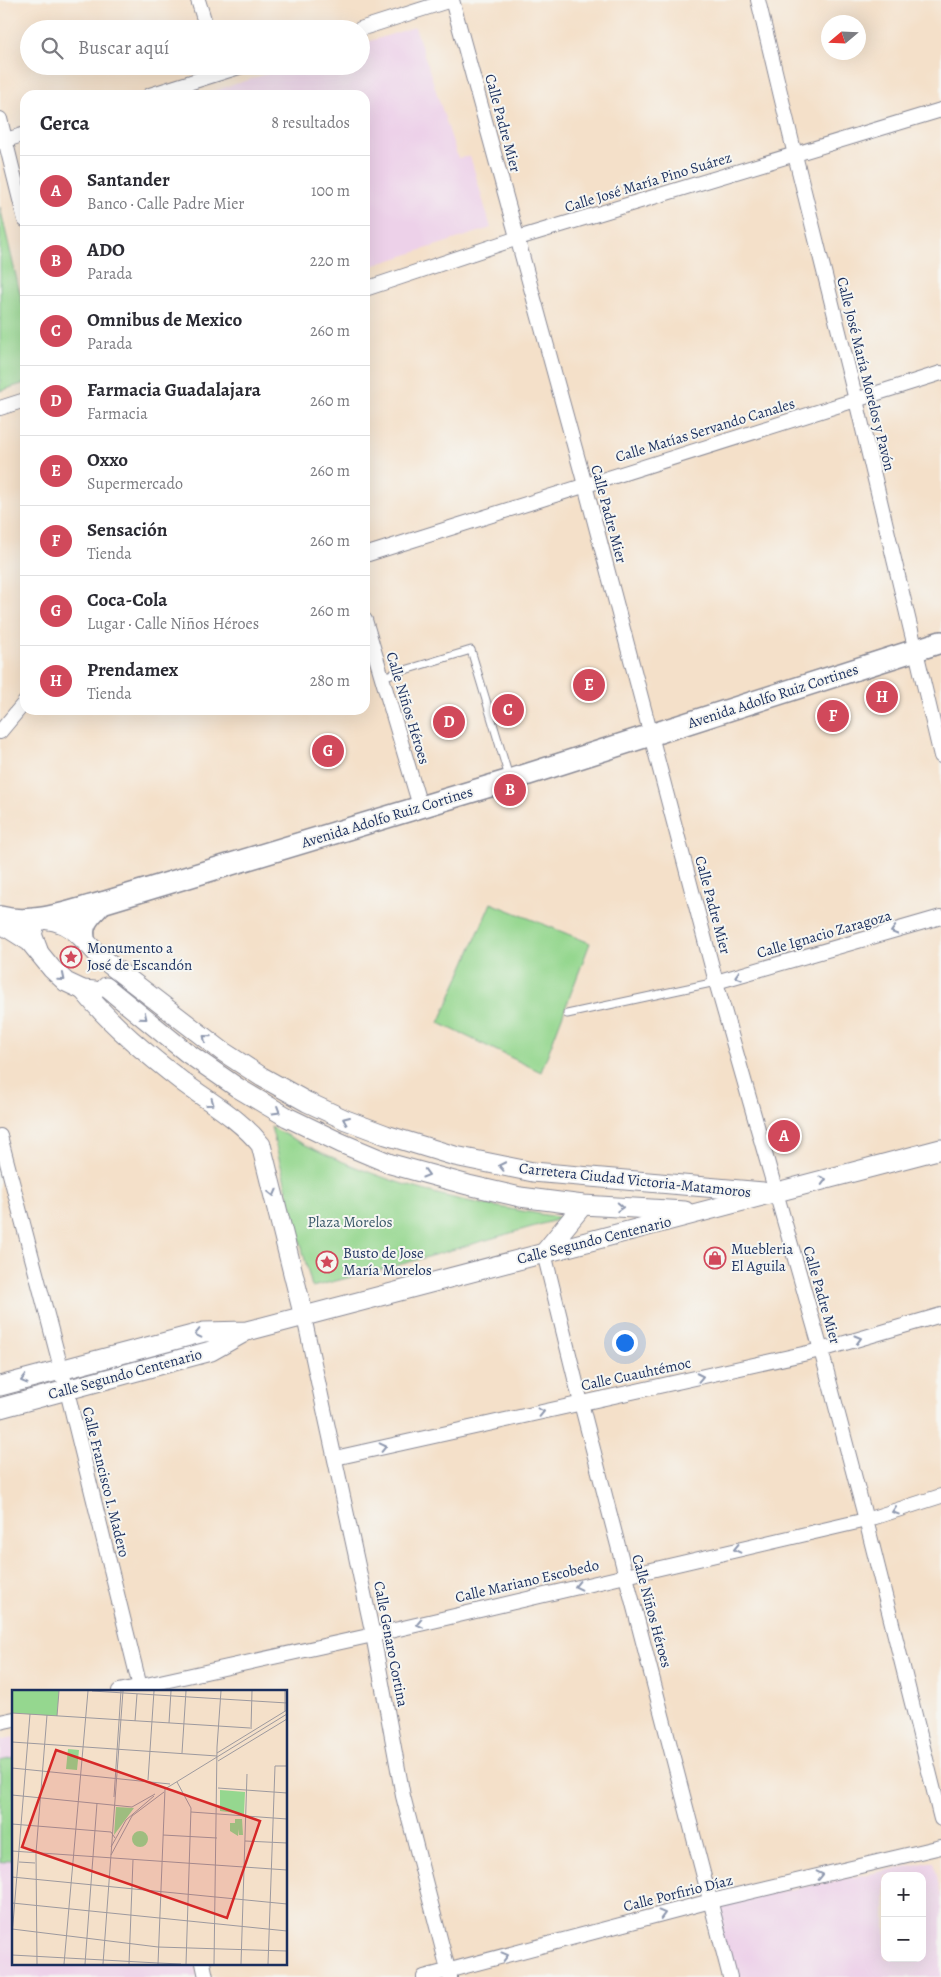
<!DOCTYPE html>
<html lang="es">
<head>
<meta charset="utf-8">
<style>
  body { margin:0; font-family:Alegreya,serif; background:#f7f7f7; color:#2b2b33 }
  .controls { position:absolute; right:15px; bottom:15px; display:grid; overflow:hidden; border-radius:10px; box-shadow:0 5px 20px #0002 }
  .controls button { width:45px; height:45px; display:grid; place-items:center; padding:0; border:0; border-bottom:1px solid #e1e1e2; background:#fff; color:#2b2b33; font:25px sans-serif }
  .compass { position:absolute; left:821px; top:15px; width:45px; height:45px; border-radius:50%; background:#fff; box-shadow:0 5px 20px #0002; rotate:251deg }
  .you { position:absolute; left:624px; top:1342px; width:18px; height:18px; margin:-12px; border:4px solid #fff; border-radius:50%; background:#1a73e8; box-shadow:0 0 0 8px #1a73e833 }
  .badge { display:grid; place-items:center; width:32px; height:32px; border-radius:50%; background:#d1495b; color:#fff; font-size:16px; font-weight:700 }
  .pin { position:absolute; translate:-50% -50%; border:2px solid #fff; box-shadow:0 1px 5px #0006 }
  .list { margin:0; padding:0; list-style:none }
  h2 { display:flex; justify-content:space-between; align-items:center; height:65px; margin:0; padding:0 20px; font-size:21px }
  h2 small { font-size:16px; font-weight:400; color:#7c7c81 }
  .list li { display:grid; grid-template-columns:32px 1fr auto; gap:15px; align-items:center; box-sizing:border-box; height:70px; padding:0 20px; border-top:1px solid #e1e1e2 }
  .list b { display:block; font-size:19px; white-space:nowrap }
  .list p { margin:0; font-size:16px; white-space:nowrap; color:#7c7c81 }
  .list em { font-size:16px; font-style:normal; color:#7c7c81 }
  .icon { flex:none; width:28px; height:28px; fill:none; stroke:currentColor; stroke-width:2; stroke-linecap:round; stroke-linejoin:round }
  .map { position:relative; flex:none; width:941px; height:1977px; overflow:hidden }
  .search { position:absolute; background:#fff; box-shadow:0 5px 20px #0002; left:20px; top:20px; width:350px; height:55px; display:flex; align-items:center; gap:12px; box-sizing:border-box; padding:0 18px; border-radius:28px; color:#7c7c81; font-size:19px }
  .panel { position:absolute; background:#fff; box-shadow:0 5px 20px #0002; left:20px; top:90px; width:350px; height:625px; border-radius:15px }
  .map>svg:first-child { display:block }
</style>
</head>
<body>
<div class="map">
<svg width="941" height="1977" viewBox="0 0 941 1977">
  <rect width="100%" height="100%" fill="#f6f6f2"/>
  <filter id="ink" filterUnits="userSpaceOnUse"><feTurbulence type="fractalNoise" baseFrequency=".02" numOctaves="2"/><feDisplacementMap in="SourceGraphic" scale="10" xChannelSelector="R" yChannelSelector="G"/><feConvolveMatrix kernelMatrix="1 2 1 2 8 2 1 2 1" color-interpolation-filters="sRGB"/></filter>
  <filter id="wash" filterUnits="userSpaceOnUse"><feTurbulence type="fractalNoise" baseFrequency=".0096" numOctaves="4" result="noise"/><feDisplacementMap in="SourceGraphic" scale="20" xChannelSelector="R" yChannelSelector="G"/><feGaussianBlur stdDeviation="1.12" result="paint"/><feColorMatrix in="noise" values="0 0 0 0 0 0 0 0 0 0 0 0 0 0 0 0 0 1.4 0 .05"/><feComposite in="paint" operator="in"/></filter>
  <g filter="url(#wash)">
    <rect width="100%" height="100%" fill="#f4e0c9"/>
    <g fill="#edd1e9" fill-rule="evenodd">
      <path d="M415,27L458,158L470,156L491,228L365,268V95H201L292,66H361V44Z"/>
      <path d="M14,1737V1963H194L198,1977H0V1740Z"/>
      <path d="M934,1861L941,1897V1977H730L712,1905ZM885,1876H922V1958H885Z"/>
    </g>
    <g fill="#95d78f" stroke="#588376">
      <path d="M0,207L25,315V383L0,391Z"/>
      <path d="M491,903L590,943L541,1072L439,1023Z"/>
      <path d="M271,1127C331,1160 395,1185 462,1200C495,1207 530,1212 563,1218L399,1265L312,1287Z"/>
      <path d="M14,1758V1859L0,1863V1761Z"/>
    </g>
  </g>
  <g filter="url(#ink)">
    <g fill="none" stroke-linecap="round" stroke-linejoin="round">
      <g stroke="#888894" stroke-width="9">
        <g id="lane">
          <path d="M382,677L471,650L509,777"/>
          <path d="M567,1014L716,982"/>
        </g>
      </g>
      <g stroke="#888894" stroke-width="16">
        <g id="street">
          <path d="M198,0L207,29"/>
          <path d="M452,0L585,485L716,982L821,1350L866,1520L941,1819"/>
          <path d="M758,0L795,155L856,400L941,756"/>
          <path d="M360,29L451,0"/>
          <path d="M150,95L242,66"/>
          <path d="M0,119L25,220"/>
          <path d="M0,142L25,134"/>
          <path d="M365,289L518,238L941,110"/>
          <path d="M0,408L25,400"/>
          <path d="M365,555L941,373"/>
          <path d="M365,620L420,806"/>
          <path d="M0,732L25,702"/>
          <path d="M716,982L941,917"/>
          <path d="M0,1136L67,1391L141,1691"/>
          <path d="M544,1253L581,1403L730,1977"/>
          <path d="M304,1317L373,1635L403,1796L450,1977"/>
          <path d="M335,1458L821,1350L941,1315"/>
          <path d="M119,1691L373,1635L866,1520L941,1496"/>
          <path d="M0,1722L14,1719"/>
          <path d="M203,1963L206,1977"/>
          <path d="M424,1977L711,1901L941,1847"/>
        </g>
      </g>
      <g stroke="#888894" stroke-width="21">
        <g id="secondary">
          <path d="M0,923L30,942L52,969L66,982L83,990L95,991"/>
          <path d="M38,950L32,934L37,919C69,919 80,935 100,957L222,1051L262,1077L307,1102L346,1120L386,1135L455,1156L533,1172L763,1192"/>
          <path d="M106,987L186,1052L238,1088L287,1117L341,1143L391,1164L468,1185L520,1197L583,1205L685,1211"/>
          <path d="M83,990C111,1025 149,1056 184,1083C211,1103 240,1119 261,1145L304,1317"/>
          <path d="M544,1253L583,1205"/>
          <path d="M0,1386L204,1332L247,1331L941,1149"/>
          <path d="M0,1408L211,1351L243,1333"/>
        </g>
      </g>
      <g stroke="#888894" stroke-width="24">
        <g id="primary">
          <path d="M0,917C33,926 70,911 102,903L510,780L941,642"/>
          <path d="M84,938C81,922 92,914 102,903"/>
        </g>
      </g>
      <use href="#lane" stroke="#fff" stroke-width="7"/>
      <use href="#street" stroke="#fff" stroke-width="14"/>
      <use href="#secondary" stroke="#fff" stroke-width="19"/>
      <use href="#primary" stroke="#fff" stroke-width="21"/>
    </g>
    <defs><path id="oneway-chevron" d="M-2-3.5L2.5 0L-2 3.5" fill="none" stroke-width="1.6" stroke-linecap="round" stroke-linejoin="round" transform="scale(1.25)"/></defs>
    <g stroke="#8d97ae">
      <use href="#oneway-chevron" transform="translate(894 931) rotate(164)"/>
      <use href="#oneway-chevron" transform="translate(738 976) rotate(164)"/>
      <use href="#oneway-chevron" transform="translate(62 978) rotate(40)"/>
      <use href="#oneway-chevron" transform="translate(144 1017) rotate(39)"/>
      <use href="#oneway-chevron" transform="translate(206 1038) rotate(-141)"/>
      <use href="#oneway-chevron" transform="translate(211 1103) rotate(36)"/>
      <use href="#oneway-chevron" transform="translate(277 1111) rotate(31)"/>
      <use href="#oneway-chevron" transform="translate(346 1120) rotate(-157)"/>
      <use href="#oneway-chevron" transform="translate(502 1166) rotate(-168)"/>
      <use href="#oneway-chevron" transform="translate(426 1174) rotate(16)"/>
      <use href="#oneway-chevron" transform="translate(823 1180) rotate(-15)"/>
      <use href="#oneway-chevron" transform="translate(273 1193) rotate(76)"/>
      <use href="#oneway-chevron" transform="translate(620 1207) rotate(3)"/>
      <use href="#oneway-chevron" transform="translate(198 1334) rotate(167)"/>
      <use href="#oneway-chevron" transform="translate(858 1339) rotate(-16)"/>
      <use href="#oneway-chevron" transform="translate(700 1377) rotate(-12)"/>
      <use href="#oneway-chevron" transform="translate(24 1380) rotate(165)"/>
      <use href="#oneway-chevron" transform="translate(541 1412) rotate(-13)"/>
      <use href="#oneway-chevron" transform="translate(383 1447) rotate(-13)"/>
      <use href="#oneway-chevron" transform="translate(895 1511) rotate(162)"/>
      <use href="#oneway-chevron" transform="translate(737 1549) rotate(167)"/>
      <use href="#oneway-chevron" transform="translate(578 1586) rotate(167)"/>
      <use href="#oneway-chevron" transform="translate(420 1624) rotate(167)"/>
      <use href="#oneway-chevron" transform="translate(820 1875) rotate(-13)"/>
      <use href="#oneway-chevron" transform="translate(662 1914) rotate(-15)"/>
      <use href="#oneway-chevron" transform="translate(505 1956) rotate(-15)"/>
    </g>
  </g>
  <defs>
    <g id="sight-ring" transform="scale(1.125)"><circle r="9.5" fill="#f6f6f2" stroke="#d1495b" stroke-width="1.5"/><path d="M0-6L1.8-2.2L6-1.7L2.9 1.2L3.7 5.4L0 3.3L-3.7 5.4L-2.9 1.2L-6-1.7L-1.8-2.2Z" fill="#d1495b"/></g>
    <g id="shop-ring" transform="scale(1.125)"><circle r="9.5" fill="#f6f6f2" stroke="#d1495b" stroke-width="1.5"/><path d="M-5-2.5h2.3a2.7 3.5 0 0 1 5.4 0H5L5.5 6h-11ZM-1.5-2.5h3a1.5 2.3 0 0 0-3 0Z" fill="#d1495b"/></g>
  </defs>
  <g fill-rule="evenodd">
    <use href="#sight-ring" x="71" y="957"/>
    <use href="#shop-ring" x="715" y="1258"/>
    <use href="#sight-ring" x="327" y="1262"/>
  </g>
  <g text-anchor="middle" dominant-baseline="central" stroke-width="4" stroke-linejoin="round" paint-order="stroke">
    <g font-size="15" fill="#1b2f5e" stroke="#f6f6f2">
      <text transform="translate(503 123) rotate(75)">Calle Padre Mier</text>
      <text transform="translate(648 182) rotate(-17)">Calle José María Pino Suárez</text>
      <text transform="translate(866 374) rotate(76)">Calle José María Morelos y Pavón</text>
      <text transform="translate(705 430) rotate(-17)">Calle Matías Servando Canales</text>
      <text transform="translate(609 514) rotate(75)">Calle Padre Mier</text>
      <text transform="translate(773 696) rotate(-18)">Avenida Adolfo Ruiz Cortines</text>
      <text transform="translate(408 708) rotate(73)">Calle Niños Héroes</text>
      <text transform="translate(387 817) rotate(-17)">Avenida Adolfo Ruiz Cortines</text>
      <text transform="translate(713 905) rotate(75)">Calle Padre Mier</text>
      <text transform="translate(824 934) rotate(-16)">Calle Ignacio Zaragoza</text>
      <text transform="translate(635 1180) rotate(6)">Carretera Ciudad Victoria-Matamoros</text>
      <text transform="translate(594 1240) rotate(-14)">Calle Segundo Centenario</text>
      <text transform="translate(822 1295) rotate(74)">Calle Padre Mier</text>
      <text transform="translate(125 1374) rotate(-15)">Calle Segundo Centenario</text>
      <text transform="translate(636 1374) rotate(-12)">Calle Cuauhtémoc</text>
      <text transform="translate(106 1482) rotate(76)">Calle Francisco I. Madero</text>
      <text transform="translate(527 1581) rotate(-13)">Calle Mariano Escobedo</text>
      <text transform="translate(652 1611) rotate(75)">Calle Niños Héroes</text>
      <text transform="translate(391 1644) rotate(79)">Calle Genaro Cortina</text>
      <text transform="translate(678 1893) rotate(-14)">Calle Porfirio Díaz</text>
    </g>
    <g font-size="15" fill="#1b2f5e" stroke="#f6f6f2" text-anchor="start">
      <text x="87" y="948">Monumento a<tspan x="87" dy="17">José de Escandón</tspan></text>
      <text x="731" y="1249">Muebleria<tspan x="731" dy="17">El Aguila</tspan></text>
      <text x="343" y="1253">Busto de Jose<tspan x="343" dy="17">María Morelos</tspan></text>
    </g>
    <g font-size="15" fill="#3a596a" stroke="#f6f6f2">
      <text x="350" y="1222">Plaza Morelos</text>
    </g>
  </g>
  <g transform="translate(12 1690)">
    <rect width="275" height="275" fill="#f4e0c9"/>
    <path d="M0,1H47L45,26L0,23ZM56,59L67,60L65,80L54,79ZM208,100L233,102L232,124L208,121ZM104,117L122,118L102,145ZM223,129H230L231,145H227V139L226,146L218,141V133H223ZM120 149a8 8 0 1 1 16 0a8 8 0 1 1-16 0Z" fill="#95d78f"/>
    <path fill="none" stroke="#9d999e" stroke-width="1" d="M80,1L275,13M273,1V21M0,23L238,38M45,26L47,1M123,31L125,4M157,33L159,1M239,39L240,1M0,52L205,66M170,63L174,1M205,63L275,20M206,71L275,29M0,78L158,94M136,90L142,1M165,92L179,118L174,274M206,98L275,103M0,105L120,117L143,104M102,107L109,1M179,122L275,129M0,134L99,142L103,148M151,145L205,148M233,151L275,153M99,157L114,130L142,106M0,161L275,180M99,165L120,126L152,102M7,172L23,173M0,187L275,214M0,213L275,241M0,239L146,257L275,261M0,246L18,24M0,265L146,273M146,273L169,274M25,274L24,163L35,25M52,274L76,1M73,274L85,113M91,274L111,1M117,274L121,170M146,274L153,99L275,24M202,274L205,57L209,1M229,274L235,84M256,274L263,76H275"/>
    <path fill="#d62828" fill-opacity="0.15" stroke="#d62828" stroke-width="2.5" d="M44,60L248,131L215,228L10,157Z"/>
    <rect width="275" height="275" fill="none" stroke="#1b2f5e" stroke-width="2.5"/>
  </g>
</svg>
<div class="controls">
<button>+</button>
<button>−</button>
</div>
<svg class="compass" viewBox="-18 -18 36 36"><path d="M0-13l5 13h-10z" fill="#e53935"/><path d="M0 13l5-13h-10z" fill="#7c7c81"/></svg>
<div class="you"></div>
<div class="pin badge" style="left:784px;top:1136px">A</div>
<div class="pin badge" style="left:510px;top:790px">B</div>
<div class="pin badge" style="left:508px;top:710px">C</div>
<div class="pin badge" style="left:449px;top:722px">D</div>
<div class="pin badge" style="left:589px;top:685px">E</div>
<div class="pin badge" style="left:833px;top:716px">F</div>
<div class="pin badge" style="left:328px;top:751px">G</div>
<div class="pin badge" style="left:882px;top:697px">H</div>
<div class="search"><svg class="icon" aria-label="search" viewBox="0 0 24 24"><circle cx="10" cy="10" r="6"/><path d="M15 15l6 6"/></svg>Buscar aquí</div>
<section class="panel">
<h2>Cerca<small>8 resultados</small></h2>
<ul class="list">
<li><span class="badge">A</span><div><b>Santander</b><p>Banco · Calle Padre Mier</p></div><em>100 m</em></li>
<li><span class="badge">B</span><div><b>ADO</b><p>Parada</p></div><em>220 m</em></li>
<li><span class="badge">C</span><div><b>Omnibus de Mexico</b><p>Parada</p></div><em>260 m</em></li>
<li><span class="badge">D</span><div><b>Farmacia Guadalajara</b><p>Farmacia</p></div><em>260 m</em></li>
<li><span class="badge">E</span><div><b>Oxxo</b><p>Supermercado</p></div><em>260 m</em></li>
<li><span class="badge">F</span><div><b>Sensación</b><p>Tienda</p></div><em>260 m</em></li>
<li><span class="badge">G</span><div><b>Coca-Cola</b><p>Lugar · Calle Niños Héroes</p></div><em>260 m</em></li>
<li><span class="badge">H</span><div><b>Prendamex</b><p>Tienda</p></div><em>280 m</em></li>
</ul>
</section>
</div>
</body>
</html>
